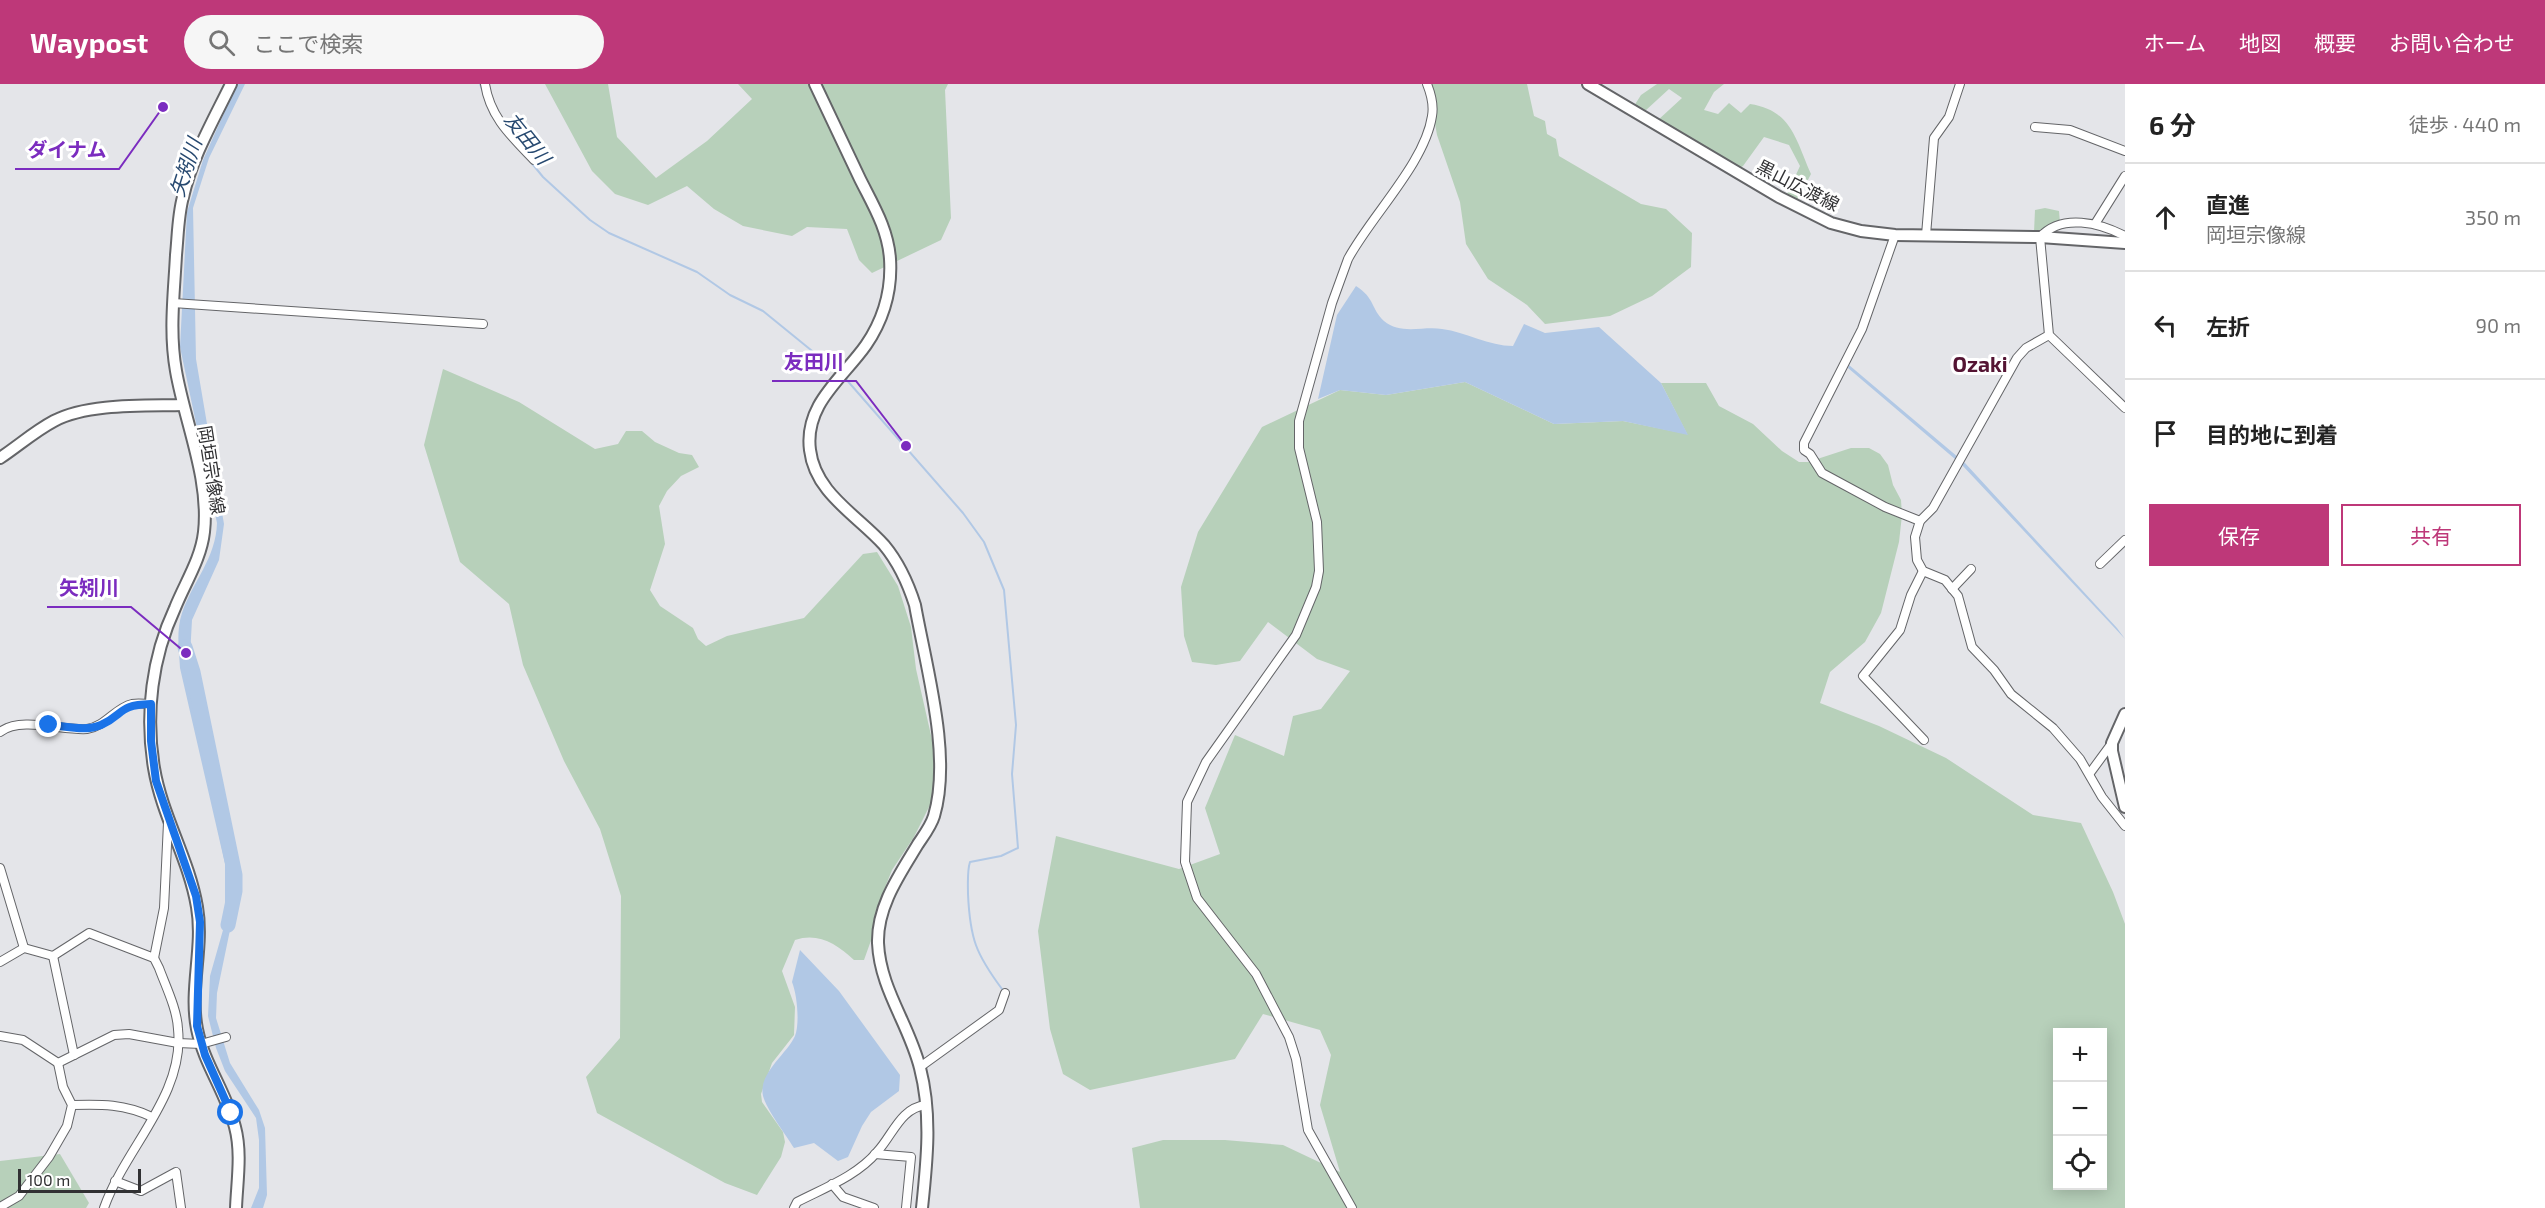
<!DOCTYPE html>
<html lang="ja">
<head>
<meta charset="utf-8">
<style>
  body { margin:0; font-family:"Exo 2","Noto Sans JP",sans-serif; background:#f6f6f6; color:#222 }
  .controls { position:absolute; right:18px; bottom:18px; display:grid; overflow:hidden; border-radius:0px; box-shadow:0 3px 15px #0003 }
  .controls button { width:54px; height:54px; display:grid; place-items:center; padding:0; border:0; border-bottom:2px solid #e0e0e0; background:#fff; color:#222; font:30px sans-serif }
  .scale { position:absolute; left:18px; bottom:15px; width:123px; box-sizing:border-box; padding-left:6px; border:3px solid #313133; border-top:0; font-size:16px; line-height:21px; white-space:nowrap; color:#313133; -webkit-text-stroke:4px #fff; paint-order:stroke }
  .stop { position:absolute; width:18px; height:18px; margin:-14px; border:4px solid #1a73e8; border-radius:50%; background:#fff }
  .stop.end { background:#1a73e8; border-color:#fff; box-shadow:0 2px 6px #0008 }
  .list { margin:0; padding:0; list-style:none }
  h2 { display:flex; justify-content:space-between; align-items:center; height:78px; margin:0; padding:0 24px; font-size:26px }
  h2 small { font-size:20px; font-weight:400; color:#767676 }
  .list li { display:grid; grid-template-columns:39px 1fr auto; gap:18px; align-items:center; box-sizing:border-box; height:108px; padding:0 24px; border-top:2px solid #e0e0e0 }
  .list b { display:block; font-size:22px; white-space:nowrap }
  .list p { margin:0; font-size:20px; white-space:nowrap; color:#767676 }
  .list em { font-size:20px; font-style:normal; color:#767676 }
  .actions { display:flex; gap:12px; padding:18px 24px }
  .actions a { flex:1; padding:14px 0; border:2px solid #be3879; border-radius:0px; text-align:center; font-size:21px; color:#be3879 }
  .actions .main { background:#be3879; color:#fff }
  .icon { flex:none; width:33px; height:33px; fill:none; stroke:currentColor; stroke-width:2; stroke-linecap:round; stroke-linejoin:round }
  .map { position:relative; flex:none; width:2125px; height:1124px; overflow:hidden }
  header { display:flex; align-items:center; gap:36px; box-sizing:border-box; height:84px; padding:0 30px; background:#be3879; color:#fff }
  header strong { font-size:28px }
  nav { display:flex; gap:33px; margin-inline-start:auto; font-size:21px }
  .search { width:420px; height:54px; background:#f6f6f6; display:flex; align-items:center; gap:15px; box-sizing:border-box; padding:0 21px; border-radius:33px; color:#767676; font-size:22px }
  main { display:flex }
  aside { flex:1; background:#fff }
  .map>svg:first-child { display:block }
</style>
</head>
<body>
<header>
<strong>Waypost</strong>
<div class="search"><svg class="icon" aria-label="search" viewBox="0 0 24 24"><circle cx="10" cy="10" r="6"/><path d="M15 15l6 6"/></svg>ここで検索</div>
<nav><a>ホーム</a><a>地図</a><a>概要</a><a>お問い合わせ</a></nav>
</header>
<main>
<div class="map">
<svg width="2125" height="1124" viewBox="0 0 2125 1124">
  <rect width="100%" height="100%" fill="#e4e5e9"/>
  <g fill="#b7d0ba" fill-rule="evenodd">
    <path d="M545,0H608L617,53L656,94L707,57L752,15L738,0H948L945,6L951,134L941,156L872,189L859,176L847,145L807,143L792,152L743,142L714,125L687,102L648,121L615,110L592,87Z"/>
    <path d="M1428,0H1527L1534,32L1545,37L1547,50L1556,55L1559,72L1641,120L1666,125L1692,149L1691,183L1652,212L1610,232L1545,240L1527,221L1488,195L1466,160L1460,118L1437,51Z"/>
    <path d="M1657,0H1724L1714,8L1704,26L1718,30L1729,19L1741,29L1750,20C1792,26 1796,57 1811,90L1797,117L1786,112L1800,82L1789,61L1764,53L1743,82L1738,85L1657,37L1682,14L1669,5L1645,27L1634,22L1641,11Z"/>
    <path d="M2045,124L2059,127L2060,139L2034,148L2035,126Z"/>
    <path d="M443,285L519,318L595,365L618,360L626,347H642L655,358L679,369L692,371L699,383L681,392L667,407L659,422L665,460L650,506L660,522L693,544L698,555L706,562L727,552L804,534L863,470L877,468L898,502L911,543L916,585L935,669L934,713L914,753L892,786L876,826L874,848L864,876H854C837,860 818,848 795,856L782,887L795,923L794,951L772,979L761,1010L762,1018L783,1048L785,1058L781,1073L757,1111L725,1099L597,1029L586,993L620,954L621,812L600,745L564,677L523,581L509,520L460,478L424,361Z"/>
    <path d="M1465,298L1554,340L1623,337L1687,350L1661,299H1706L1719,322L1753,340L1782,367L1799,378H1808L1851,364H1869L1880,370L1888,381L1893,401L1901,416L1902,431L1899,458L1881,529L1865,558L1830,588L1820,619L1879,642L1946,674L2033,731L2081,739L2113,808L2125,840V1124H1140L1132,1064L1163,1056H1225L1283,1061L1340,1088L1320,1021L1331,971L1320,946L1263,930L1235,975L1090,1006L1063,990L1050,945L1038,847L1056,752L1179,785L1220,770L1205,724L1235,651L1284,672L1293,632L1321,625L1350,587L1317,575L1268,538L1240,577L1216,581L1192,578L1184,552L1181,503L1198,448L1262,343L1340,306L1386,311ZM2058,948H2102V1102H2058Z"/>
    <path d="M60,1070L89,1119L86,1124H0V1077Z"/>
  </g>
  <g fill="#b1c8e5">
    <path d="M237,0H245L209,74L193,124L196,275L224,440L219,476L192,536L190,572L207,668L228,757L234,797L230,846L217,909L216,934L230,979L259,1026L265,1044L267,1111L263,1124H251L259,1104V1056L256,1034L225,987L216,964L208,932L210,892L225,839V780L180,584C179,566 176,547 182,529C193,497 216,474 217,439L180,263L187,128L203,76Z"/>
    <path d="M1356,202C1375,214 1371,225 1384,237C1400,251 1423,242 1442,245C1466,248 1489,262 1513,262L1524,240L1545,249L1599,243L1661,299L1688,351L1623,337L1554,340L1465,298L1386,311L1340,306L1318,315L1337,231Z"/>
    <path d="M1849,281L1965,379L2117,544L2125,555L1962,381L1848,284Z"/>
    <path d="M800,866L839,907L900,991L899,1007L871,1028L862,1042L848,1073L838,1077L814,1059L794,1064C786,1051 767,1026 763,1012C758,989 787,970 795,952C800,939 797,910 792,898Z"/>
  </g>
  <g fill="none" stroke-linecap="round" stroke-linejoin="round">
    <g stroke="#b1c8e5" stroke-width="2">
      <path d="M480,0L492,31"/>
      <path d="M530,77L543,93L590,136L609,149L697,188L730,211L763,227L838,288"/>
      <path d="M845,294L963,429L984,458L1004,506L1016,641L1012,690L1018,764L1001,772L970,778C967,787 968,800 968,810C970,855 976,870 1002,905"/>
    </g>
    <path stroke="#b1c8e5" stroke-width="15" d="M185,563L193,588L235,791V807L228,841"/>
    <g stroke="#646568" stroke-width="10">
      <g id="minor">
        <path d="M485,0C490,33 511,52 534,76"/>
        <path d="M2035,43L2070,46L2125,67"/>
        <path d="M2095,140L2125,92"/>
        <path d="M1895,151L1862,245L1804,359V366L1810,370L1822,389L1885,423L1920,437"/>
        <path d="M1926,151L1934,54L1949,33L1960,0"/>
        <path d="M2125,152C2100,139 2062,129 2040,153L2049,251L2125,324"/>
        <path d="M173,219L483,240"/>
        <path d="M2049,251L2026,264L2017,274L1933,424L1920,437L1915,453L1917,476L1923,487L1945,496L1958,512L1972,563L1994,586L2011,610L2053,644L2080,675L2102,713L2125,742"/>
        <path d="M2100,480L2125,456"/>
        <path d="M1923,487L1911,511L1900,546L1863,592L1924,656"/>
        <path d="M1952,505L1971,485"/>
        <path d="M0,648C21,632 63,647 87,645C106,642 115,624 132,620C138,619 145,620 151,620"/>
        <path d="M2090,689L2112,659"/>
        <path d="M0,784L24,864"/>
        <path d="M53,872L74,971"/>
        <path d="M154,874L164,824L168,739"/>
        <path d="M0,878L24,864L53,872L89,849L154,874L159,884C166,903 177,925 178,945C185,1011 125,1064 104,1124"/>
        <path d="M0,952L23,956L58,979"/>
        <path d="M58,979L114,951L129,950L178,959L201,960L226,953"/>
        <path d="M920,983L999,926L1005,909"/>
        <path d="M72,1021C101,1020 125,1020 152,1033"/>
        <path d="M875,1070L911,1073L906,1124"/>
        <path d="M115,1097L141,1107L176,1088L181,1124"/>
        <path d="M832,1100L843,1113L874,1124"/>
        <path d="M0,1123L19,1112L49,1073L67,1042L72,1021L63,1003L58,979"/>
        <path d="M794,1124L797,1118C824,1104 857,1092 877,1068C893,1051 900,1024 926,1021"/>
        <path d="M1352,1124L1308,1046L1296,975L1289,953L1256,890L1197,814L1185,778L1187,718L1206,678L1296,551L1316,503L1319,487L1317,438L1299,364V337L1332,219L1348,175C1371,132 1425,79 1432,32C1434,21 1431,10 1427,0"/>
      </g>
    </g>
    <g stroke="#646568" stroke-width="14">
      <g id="tertiary">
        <path d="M815,0C830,32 845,63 860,95C873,121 888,145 890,175C892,206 883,236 866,261C843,294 804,320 810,366C815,409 857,431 884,461C899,479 908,499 915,521C926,583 952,672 934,732C931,742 924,751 918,760C900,790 877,822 878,859C880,905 909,940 920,984C932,1030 927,1077 922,1124"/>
        <path d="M0,374C18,362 35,347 54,337C88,319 145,322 183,321"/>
        <path d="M2125,630L2112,659V667L2125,723"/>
      </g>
    </g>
    <g stroke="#646568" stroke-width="14">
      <g id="secondary">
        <path d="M231,0C213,37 192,73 183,113C178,131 178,151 176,171C174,210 169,248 176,287C185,339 210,395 204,448C201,475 185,499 175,524C152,573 145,630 154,684C162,732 189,775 197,823C204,863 189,905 197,945C204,980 226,1008 235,1043C242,1069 237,1098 236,1124"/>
        <path d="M1588,0L1779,113L1831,139L1861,147L1895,151L2040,153L2125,159"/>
      </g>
    </g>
    <use href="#minor" stroke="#fff" stroke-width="8"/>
    <use href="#tertiary" stroke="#fff" stroke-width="10"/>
    <use href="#secondary" stroke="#fff" stroke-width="10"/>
  </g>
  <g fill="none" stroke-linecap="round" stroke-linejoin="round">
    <path stroke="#1a73e8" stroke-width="8" d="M49,641C66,642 85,648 101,641C125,630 117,621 151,620V657L156,697L196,812L200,838L197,942L205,971L231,1029"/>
  </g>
  <g text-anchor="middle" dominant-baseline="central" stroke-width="6" stroke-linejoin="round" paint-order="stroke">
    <g font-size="18" fill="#313133" stroke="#fff">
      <text transform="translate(1798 101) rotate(27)">黒山広渡線</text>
      <text transform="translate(212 386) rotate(81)">岡垣宗像線</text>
    </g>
    <g font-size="20" font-style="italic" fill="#274970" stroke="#fff">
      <text transform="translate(528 54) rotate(51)">友田川</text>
      <text transform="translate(185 83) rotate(-72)">矢矧川</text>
    </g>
    <g font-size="21" font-weight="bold" fill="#541433" stroke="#fff">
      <text x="1980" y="279">Ozaki</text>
    </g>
  </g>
  <path fill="none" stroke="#7b2cbf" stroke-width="2" d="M163 23L119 85H15M906 362L856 297H772M186 569L131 523H47"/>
  <g fill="#7b2cbf" stroke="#fff" stroke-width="2">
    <circle cx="163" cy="23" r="6"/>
    <circle cx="906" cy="362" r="6"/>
    <circle cx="186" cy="569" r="6"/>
  </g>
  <g font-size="20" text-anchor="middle" font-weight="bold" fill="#7b2cbf" stroke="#fff" stroke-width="6" stroke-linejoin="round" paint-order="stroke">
    <text x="67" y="73">ダイナム</text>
    <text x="814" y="285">友田川</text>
    <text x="89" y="511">矢矧川</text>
  </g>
</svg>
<div class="controls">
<button>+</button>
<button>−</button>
<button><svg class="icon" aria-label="locate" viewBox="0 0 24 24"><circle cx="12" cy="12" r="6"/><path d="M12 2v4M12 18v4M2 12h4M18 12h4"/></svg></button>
</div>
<div class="scale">100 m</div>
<div class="stop" style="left:231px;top:1029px"></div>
<div class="stop end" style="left:49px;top:641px"></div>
</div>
<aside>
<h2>6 分<small>徒歩 · 440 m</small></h2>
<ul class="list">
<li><svg class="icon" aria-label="ahead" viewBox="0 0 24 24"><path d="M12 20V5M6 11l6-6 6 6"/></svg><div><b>直進</b><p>岡垣宗像線</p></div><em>350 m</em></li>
<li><svg class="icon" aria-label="left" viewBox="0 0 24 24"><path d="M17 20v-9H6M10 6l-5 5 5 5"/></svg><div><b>左折</b></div><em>90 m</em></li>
<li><svg class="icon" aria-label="arrive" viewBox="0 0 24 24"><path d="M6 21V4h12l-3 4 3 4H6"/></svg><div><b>目的地に到着</b></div></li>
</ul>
<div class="actions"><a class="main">保存</a><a>共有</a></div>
</aside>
</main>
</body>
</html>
